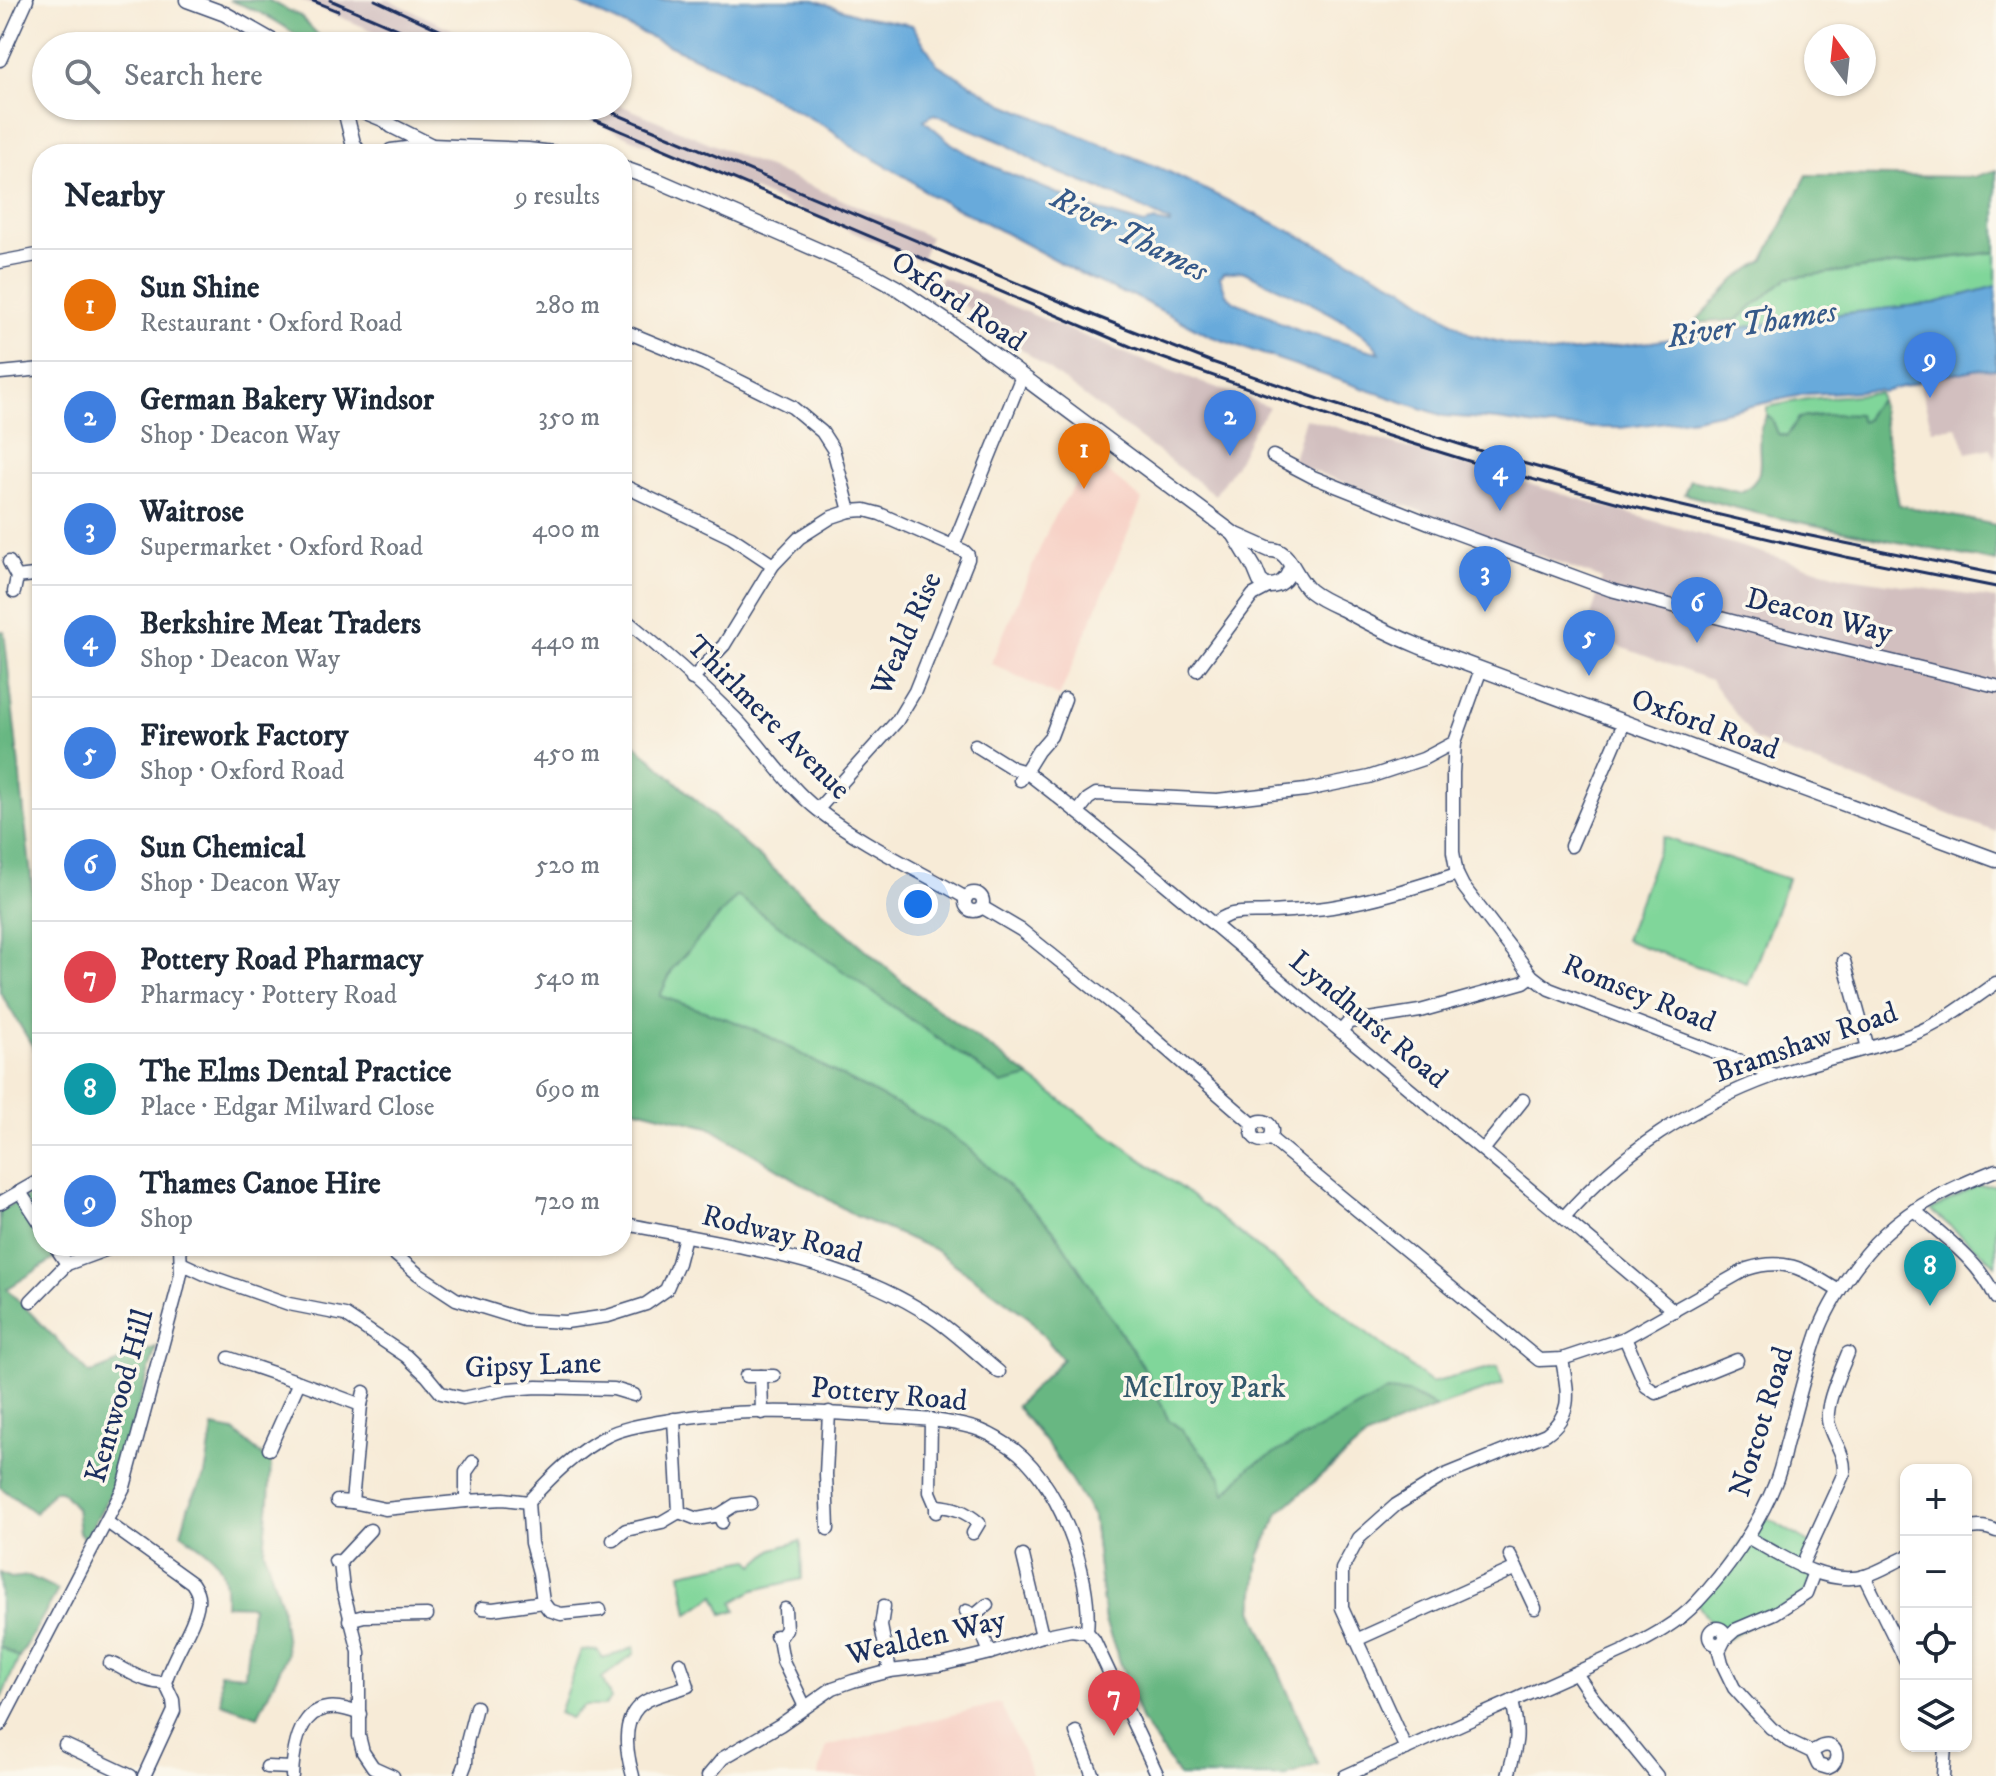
<!DOCTYPE html>
<html lang="en">
<head>
<meta charset="utf-8">
<style>
  body { margin:0; font-family:"IM FELL DW Pica",serif; background:#f2f2f3; color:#1f2937 }
  .controls { position:absolute; right:24px; bottom:24px; display:grid; overflow:hidden; border-radius:16px; box-shadow:0 2px 6px #0004 }
  .controls button { width:72px; height:72px; display:grid; place-items:center; padding:0; border:0; border-bottom:2px solid #e0e1e3; background:#fff; color:#1f2937; font:40px sans-serif }
  .compass { position:absolute; left:1804px; top:24px; width:72px; height:72px; border-radius:50%; background:#fff; box-shadow:0 2px 6px #0004; rotate:345deg }
  .you { position:absolute; left:918px; top:904px; width:28px; height:28px; margin:-20px; border:6px solid #fff; border-radius:50%; background:#1a73e8; box-shadow:0 0 0 12px #1a73e833 }
  .badge { display:grid; place-items:center; width:52px; height:52px; border-radius:50%; background:#ea580c; color:#fff; font-size:26px; font-weight:700 }
  .pin { position:absolute; translate:-50% -66px; filter:drop-shadow(0 2px 4px #0008) }
  .pin::after { content:''; position:absolute; top:42px; width:28px; height:24px; background:inherit; clip-path:polygon(0 0,100% 0,50% 100%) }
  .list { margin:0; padding:0; list-style:none }
  h2 { display:flex; justify-content:space-between; align-items:center; height:104px; margin:0; padding:0 32px; font-size:34px }
  h2 small { font-size:26px; font-weight:400; color:#747a83 }
  .list li { display:grid; grid-template-columns:52px 1fr auto; gap:24px; align-items:center; box-sizing:border-box; height:112px; padding:0 32px; border-top:2px solid #e0e1e3 }
  .list b { display:block; font-size:30px; white-space:nowrap }
  .list p { margin:0; font-size:26px; white-space:nowrap; color:#747a83 }
  .list em { font-size:26px; font-style:normal; color:#747a83 }
  .icon { flex:none; width:44px; height:44px; fill:none; stroke:currentColor; stroke-width:2; stroke-linecap:round; stroke-linejoin:round }
  .map { position:relative; flex:none; width:1996px; height:1776px; overflow:hidden }
  .search { position:absolute; background:#fff; box-shadow:0 2px 6px #0004; left:32px; top:32px; width:600px; height:88px; display:flex; align-items:center; gap:20px; box-sizing:border-box; padding:0 28px; border-radius:44px; color:#747a83; font-size:30px }
  .panel { position:absolute; background:#fff; box-shadow:0 2px 6px #0004; left:32px; top:144px; width:600px; height:1112px; border-radius:32px }
  .map>svg:first-child { display:block }
</style>
</head>
<body>
<div class="map">
<svg width="1996" height="1776" viewBox="0 0 1996 1776">
  <rect width="100%" height="100%" fill="#fbf7ec"/>
  <filter id="ink" filterUnits="userSpaceOnUse"><feTurbulence type="fractalNoise" baseFrequency=".0125" numOctaves="2"/><feDisplacementMap in="SourceGraphic" scale="16" xChannelSelector="R" yChannelSelector="G"/><feConvolveMatrix kernelMatrix="1 2 1 2 8 2 1 2 1" color-interpolation-filters="sRGB"/></filter>
  <filter id="wash" filterUnits="userSpaceOnUse"><feTurbulence type="fractalNoise" baseFrequency=".006" numOctaves="4" result="noise"/><feDisplacementMap in="SourceGraphic" scale="32" xChannelSelector="R" yChannelSelector="G"/><feGaussianBlur stdDeviation="1.8" result="paint"/><feColorMatrix in="noise" values="0 0 0 0 0 0 0 0 0 0 0 0 0 0 0 0 0 1.4 0 .05"/><feComposite in="paint" operator="in"/></filter>
  <g filter="url(#wash)">
    <rect width="100%" height="100%" fill="#f7ebd7"/>
    <g fill="#f7d1c6">
      <path d="M1092,459L1142,500L1059,697L991,663L1053,518Z"/>
      <path d="M1000,1703L1028,1764L1031,1776H818L827,1746Z"/>
    </g>
    <g fill="#d2bfbf">
      <path d="M300,0H389L487,46H409Z"/>
      <path d="M618,104L930,237L921,261L555,106H618Z"/>
      <path d="M942,277L1137,358L1269,407L1253,430L1238,461L1215,495L937,285Z"/>
      <path d="M1996,369V460L1991,448L1967,453L1957,427L1932,430L1922,392L1920,378L1965,373L1974,370L1979,371Z"/>
      <path d="M1305,418L1841,576L1996,599V832L1755,740L1710,680L1586,634L1602,579L1292,463Z"/>
    </g>
    <g fill="#80d69a" stroke="#4e827c" stroke-width="2">
      <path d="M1996,252V286L1935,303L1805,318L1739,328L1737,320L1787,278Z"/>
      <path d="M1879,393L1880,400L1868,413L1867,420L1861,422L1822,415L1799,418L1788,436L1778,434L1772,419L1767,415V407L1807,399Z"/>
      <path d="M622,732L726,828L919,996L1197,1200L1431,1383L1498,1366L1503,1384L1418,1414L1367,1437L1279,1512L1259,1556L1253,1610L1318,1764L1285,1776H1179L1142,1721L1105,1621L1093,1516L1051,1449L1016,1406L1063,1359L1028,1317L934,1249L856,1216L709,1127L622,1105Z"/>
      <path d="M1663,837L1788,879L1748,985L1625,940Z"/>
      <path d="M1996,1185V1265L1931,1210L1977,1186Z"/>
      <path d="M1762,1515L1811,1544L1801,1567L1814,1572L1806,1593L1719,1644L1713,1643L1709,1638V1633L1714,1628L1697,1603Z"/>
      <path d="M801,1541L802,1579L754,1590L733,1602L736,1610L723,1614L715,1595L688,1614L681,1573L749,1559L755,1565L773,1549Z"/>
      <path d="M0,1646L19,1658L0,1701Z"/>
      <path d="M634,1647L635,1653L602,1678L611,1699L604,1706H584L570,1718L559,1713L581,1650L598,1651L602,1658L621,1653Z"/>
    </g>
    <g fill="#68b782" stroke="#427370" stroke-width="2">
      <path d="M229,0H268L300,16L329,46H310C287,26 258,10 229,0Z"/>
      <path d="M1996,170V252L1787,278L1737,320L1694,323L1736,279L1764,260L1807,175L1974,177Z"/>
      <path d="M1880,400L1899,505L1996,525V562L1760,514L1684,494L1690,480L1741,492C1772,476 1754,454 1761,427C1763,423 1765,419 1767,415L1772,419L1778,434L1787,436L1799,418L1837,414L1858,415L1861,422L1866,420C1868,411 1873,406 1880,400Z"/>
      <path d="M0,631H4L40,957L42,959V1062L0,992Z"/>
      <path d="M622,732L726,828L919,996L1030,1077L1002,1084L737,896L673,968L660,996L733,1021L768,1036L817,1063L932,1123L968,1147L1053,1229L1146,1371L1168,1419L1182,1430L1207,1459L1221,1477L1225,1494L1250,1467L1387,1391L1409,1393L1436,1407L1367,1437L1332,1466L1279,1512L1259,1556L1253,1610L1318,1764L1285,1776H1179L1142,1721L1105,1621L1093,1516L1051,1449L1016,1406L1063,1359L1028,1317L934,1249L856,1216L709,1127L622,1105Z"/>
      <path d="M42,1190V1246H89L54,1259L7,1289L90,1374L156,1347L115,1485L85,1540L79,1532L76,1508L61,1491H53L35,1513L0,1487V1210Z"/>
      <path d="M213,1427L234,1431L271,1463L269,1500L264,1550L281,1605L287,1654L258,1716L221,1703L220,1673L245,1675L252,1606L225,1605C228,1561 214,1556 181,1533L189,1505L205,1475Z"/>
      <path d="M0,1573L11,1578L29,1576L58,1590L19,1658L0,1646Z"/>
    </g>
    <path fill="#67aadb" stroke="#416c9c" stroke-width="2" fill-rule="evenodd" d="M569,0H814L858,15L912,25L937,64L1004,104L1169,172L1292,232L1402,287L1471,335L1551,354L1651,342L1805,318L1935,303L1996,286V369C1987,370 1977,368 1968,371C1953,375 1937,376 1920,378L1919,382L1883,392L1878,390L1806,394L1695,418L1620,428L1545,427L1498,420L1444,416L1210,336L1132,295L1121,293L1083,275L988,224L928,194L909,179L849,145L832,130L723,70ZM934,114L1004,143L1047,168L1115,195L1170,222V224L1155,221L1144,224L1097,210L1003,171L975,158L951,143L924,120ZM1242,271C1278,288 1361,321 1380,353L1300,331L1280,323L1272,317L1235,302L1226,294L1220,277L1223,273Z"/>
  </g>
  <g filter="url(#ink)">
    <g fill="none" stroke-linecap="round" stroke-linejoin="round">
      <g stroke="#3c4b70" stroke-width="15">
        <g id="minor">
          <path d="M0,60L27,0"/>
          <path d="M0,262L42,254"/>
          <path d="M622,330L705,364L792,407L822,432L833,449L850,511"/>
          <path d="M0,373L42,369"/>
          <path d="M1273,456L1313,477L1429,523L1611,590L1821,644L1996,686"/>
          <path d="M622,485L731,537L773,565"/>
          <path d="M953,546L1022,376"/>
          <path d="M9,562L17,577L14,592"/>
          <path d="M17,577L42,574"/>
          <path d="M622,617C662,649 700,683 736,719C764,748 786,785 818,810C862,844 918,870 966,898"/>
          <path d="M1481,669L1455,742L1453,773V852L1457,874L1463,886L1532,976L1549,989L1775,1075"/>
          <path d="M1197,670L1253,595L1270,586"/>
          <path d="M692,679L724,645L773,565L799,538L832,517L850,511L865,510L880,514L964,551L968,555V559L915,691L897,721L818,809"/>
          <path d="M975,745L1012,768L1026,772C1140,860 1248,954 1358,1046C1464,1135 1570,1222 1674,1311"/>
          <path d="M1020,780L1038,751L1051,736L1065,699"/>
          <path d="M1078,812L1088,799L1096,794L1217,800L1306,790L1369,777L1423,759L1455,742"/>
          <path d="M1571,846L1624,723"/>
          <circle cx="974" cy="902" r="9"/>
          <path d="M982,907L1021,930L1140,1026L1254,1125"/>
          <path d="M1214,925C1228,908 1251,914 1271,912C1291,911 1312,910 1332,907C1375,900 1416,887 1457,874"/>
          <path d="M1844,961L1868,1048"/>
          <path d="M1341,1031L1349,1022L1420,1011L1524,982L1532,976"/>
          <circle cx="1262" cy="1131" r="10"/>
          <path d="M1270,1138L1539,1360L1562,1359L1625,1338L1747,1269C1787,1256 1806,1271 1839,1291"/>
          <path d="M1483,1150L1523,1100"/>
          <path d="M20,1192L42,1226"/>
          <path d="M0,1203L42,1179"/>
          <path d="M1914,1210C1944,1237 1979,1261 1996,1298"/>
          <path d="M1564,1217C1620,1153 1693,1105 1773,1076C1819,1059 1868,1051 1913,1034C1943,1023 1970,1001 1996,983"/>
          <path d="M622,1223C727,1246 841,1256 932,1317C956,1333 977,1354 999,1372"/>
          <path d="M55,1246L67,1264"/>
          <path d="M385,1246L418,1274L456,1299L524,1320L566,1322L608,1316L646,1304L666,1290L678,1263L685,1236"/>
          <path d="M181,1263L209,1276L289,1304L345,1315L406,1356L427,1376L441,1393L463,1398L507,1389L537,1387L614,1389L634,1395"/>
          <path d="M31,1301L67,1264L116,1246"/>
          <path d="M1625,1338L1646,1386L1656,1393L1737,1360"/>
          <path d="M229,1358L299,1382L361,1405"/>
          <path d="M746,1376H774"/>
          <path d="M761,1376L762,1413"/>
          <path d="M674,1419L679,1512L697,1519L719,1515"/>
          <path d="M931,1419L930,1492L936,1506V1512"/>
          <path d="M269,1449L299,1382"/>
          <path d="M337,1501L352,1502L385,1509L466,1501L504,1499L528,1502"/>
          <path d="M466,1501V1472L473,1462"/>
          <path d="M352,1502L361,1405L364,1392"/>
          <path d="M528,1502C551,1477 575,1452 607,1436C622,1428 642,1425 659,1422C730,1408 805,1411 877,1416C909,1418 942,1419 974,1428C984,1431 997,1438 1006,1444C1057,1474 1093,1575 1087,1632L1094,1640L1158,1776"/>
          <path d="M528,1502L531,1543L539,1573L543,1602L549,1610L561,1614L600,1610"/>
          <path d="M936,1506C954,1507 965,1511 979,1523L973,1533"/>
          <path d="M107,1522L192,1583C196,1589 199,1594 198,1602C195,1627 172,1656 165,1683L173,1700L174,1711L144,1776"/>
          <path d="M722,1522L719,1515L735,1505L751,1503"/>
          <path d="M828,1529L826,1474L829,1412"/>
          <path d="M1966,1529C1977,1526 1986,1526 1996,1531"/>
          <path d="M1747,1537C1780,1555 1825,1587 1865,1576C1879,1572 1893,1563 1906,1557"/>
          <path d="M613,1540L626,1530L662,1522L679,1512"/>
          <path d="M1510,1555L1535,1608"/>
          <path d="M1023,1556L1042,1636"/>
          <path d="M335,1561L340,1562L370,1530"/>
          <path d="M340,1562L343,1590L359,1652V1736L363,1752L373,1767L393,1776"/>
          <path d="M1801,1567L1844,1473C1845,1453 1834,1443 1829,1425C1823,1407 1841,1371 1848,1353"/>
          <path d="M1864,1576L1906,1661"/>
          <path d="M884,1606L881,1626L890,1671"/>
          <path d="M482,1608L493,1609L543,1602"/>
          <path d="M966,1611L975,1615L987,1605"/>
          <path d="M975,1615L990,1653"/>
          <path d="M349,1620L364,1616L427,1615"/>
          <circle cx="1717" cy="1636" r="8"/>
          <path d="M776,1636L779,1639L786,1629L785,1609"/>
          <path d="M779,1639L783,1661L805,1707"/>
          <path d="M1356,1640L1516,1568"/>
          <path d="M110,1663C118,1665 120,1668 127,1671C140,1678 151,1683 165,1683"/>
          <path d="M1576,1673L1590,1694L1657,1776"/>
          <path d="M0,1725L124,1487L177,1291L181,1273L180,1246"/>
          <path d="M1076,1732L1093,1776"/>
          <path d="M65,1745L131,1776"/>
          <path d="M1406,1749L1342,1608V1569L1359,1538L1396,1505L1443,1476L1546,1434C1575,1413 1567,1390 1562,1359"/>
          <path d="M1812,1752C1813,1751 1821,1746 1823,1746C1837,1743 1840,1758 1832,1766L1828,1768L1818,1765L1812,1752L1789,1741L1771,1728L1752,1708L1734,1688L1722,1663L1719,1651L1725,1639L1735,1630L1775,1613L1806,1593L1814,1572"/>
          <path d="M267,1767L292,1768"/>
          <path d="M292,1776C294,1731 307,1692 360,1714"/>
          <path d="M461,1776L466,1763L467,1742L476,1707"/>
          <path d="M633,1776C626,1752 620,1716 646,1701C659,1694 675,1691 688,1686L680,1663"/>
          <path d="M708,1776L723,1758L780,1725L833,1688L853,1681L890,1671L940,1665L990,1653L1042,1636L1071,1630L1087,1632"/>
          <path d="M1345,1776L1626,1650C1651,1637 1678,1623 1697,1602C1725,1573 1759,1524 1774,1486C1780,1473 1783,1459 1786,1445C1796,1410 1804,1374 1816,1339C1826,1306 1859,1257 1885,1233C1917,1203 1956,1186 1996,1170"/>
          <path d="M1508,1776C1517,1743 1520,1735 1512,1701"/>
          <path d="M1943,1776L1945,1746"/>
        </g>
      </g>
      <g stroke="#3c4b70" stroke-width="17">
        <g id="major">
          <path d="M187,0L225,14L281,46"/>
          <path d="M344,106L353,143L360,154"/>
          <path d="M351,106L385,120L392,126L430,145"/>
          <path d="M391,151L431,146L528,150L561,154"/>
          <path d="M622,168L659,181L788,237L868,272L897,288L971,338L1234,534L1270,550C1290,548 1294,578 1310,591C1320,599 1332,604 1343,609C1368,623 1394,636 1421,647L1996,860"/>
          <path d="M1234,534L1255,569L1260,581L1266,586C1280,587 1287,580 1291,567"/>
        </g>
      </g>
      <use href="#minor" stroke="#fff" stroke-width="12"/>
      <use href="#major" stroke="#fff" stroke-width="14"/>
      <g stroke="#1b2f5e" stroke-width="3">
        <path d="M311,0L338,11"/>
        <path d="M330,0L437,46"/>
        <path d="M375,0L474,46"/>
        <path d="M428,33L457,46"/>
        <path d="M562,106L1134,348L1356,426L1491,468L1634,507L1846,557L1996,587"/>
        <path d="M597,106L1095,316L1212,362L1331,403L1487,453L1648,498L1801,534L1996,574"/>
      </g>
    </g>
  </g>
  <g text-anchor="middle" dominant-baseline="central" stroke-width="7" stroke-linejoin="round" paint-order="stroke">
    <g font-size="30" fill="#1b2f5e" stroke="#fbf7ec">
      <text transform="translate(958 302) rotate(34)">Oxford Road</text>
      <text transform="translate(1819 616) rotate(14)">Deacon Way</text>
      <text transform="translate(907 634) rotate(-66)">Weald Rise</text>
      <text transform="translate(768 718) rotate(45)">Thirlmere Avenue</text>
      <text transform="translate(1705 725) rotate(20)">Oxford Road</text>
      <text transform="translate(1639 994) rotate(22)">Romsey Road</text>
      <text transform="translate(1368 1020) rotate(40)">Lyndhurst Road</text>
      <text transform="translate(1806 1043) rotate(-19)">Bramshaw Road</text>
      <text transform="translate(782 1235) rotate(14)">Rodway Road</text>
      <text transform="translate(533 1366) rotate(-2)">Gipsy Lane</text>
      <text transform="translate(889 1395) rotate(5)">Pottery Road</text>
      <text transform="translate(120 1396) rotate(-74)">Kentwood Hill</text>
      <text transform="translate(1762 1422) rotate(-73)">Norcot Road</text>
      <text transform="translate(926 1638) rotate(-13)">Wealden Way</text>
    </g>
    <g font-size="30" fill="#34596d" stroke="#fbf7ec">
      <text x="1204" y="1388">McIlroy Park</text>
    </g>
    <g font-size="32" font-style="italic" fill="#365a8a" stroke="#fbf7ec">
      <text transform="translate(1129 235) rotate(27)">River Thames</text>
      <text transform="translate(1752 325) rotate(-9)">River Thames</text>
    </g>
  </g>
</svg>
<div class="controls">
<button>+</button>
<button>−</button>
<button><svg class="icon" aria-label="locate" viewBox="0 0 24 24"><circle cx="12" cy="12" r="6"/><path d="M12 2v4M12 18v4M2 12h4M18 12h4"/></svg></button>
<button><svg class="icon" aria-label="layers" viewBox="0 0 24 24"><path d="M12 4l9 5-9 5-9-5zM3 14l9 5 9-5"/></svg></button>
</div>
<svg class="compass" viewBox="-18 -18 36 36"><path d="M0-13l5 13h-10z" fill="#e53935"/><path d="M0 13l5-13h-10z" fill="#747a83"/></svg>
<div class="you"></div>
<div class="pin badge" style="left:1084px;top:489px;background:#e8710a">1</div>
<div class="pin badge" style="left:1230px;top:456px;background:#3f7fe0">2</div>
<div class="pin badge" style="left:1485px;top:612px;background:#3f7fe0">3</div>
<div class="pin badge" style="left:1500px;top:511px;background:#3f7fe0">4</div>
<div class="pin badge" style="left:1589px;top:676px;background:#3f7fe0">5</div>
<div class="pin badge" style="left:1697px;top:643px;background:#3f7fe0">6</div>
<div class="pin badge" style="left:1114px;top:1736px;background:#e0444e">7</div>
<div class="pin badge" style="left:1930px;top:1306px;background:#0f9aa8">8</div>
<div class="pin badge" style="left:1930px;top:398px;background:#3f7fe0">9</div>
<div class="search"><svg class="icon" aria-label="search" viewBox="0 0 24 24"><circle cx="10" cy="10" r="6"/><path d="M15 15l6 6"/></svg>Search here</div>
<section class="panel">
<h2>Nearby<small>9 results</small></h2>
<ul class="list">
<li><span class="badge" style="background:#e8710a">1</span><div><b>Sun Shine</b><p>Restaurant · Oxford Road</p></div><em>280 m</em></li>
<li><span class="badge" style="background:#3f7fe0">2</span><div><b>German Bakery Windsor</b><p>Shop · Deacon Way</p></div><em>350 m</em></li>
<li><span class="badge" style="background:#3f7fe0">3</span><div><b>Waitrose</b><p>Supermarket · Oxford Road</p></div><em>400 m</em></li>
<li><span class="badge" style="background:#3f7fe0">4</span><div><b>Berkshire Meat Traders</b><p>Shop · Deacon Way</p></div><em>440 m</em></li>
<li><span class="badge" style="background:#3f7fe0">5</span><div><b>Firework Factory</b><p>Shop · Oxford Road</p></div><em>450 m</em></li>
<li><span class="badge" style="background:#3f7fe0">6</span><div><b>Sun Chemical</b><p>Shop · Deacon Way</p></div><em>520 m</em></li>
<li><span class="badge" style="background:#e0444e">7</span><div><b>Pottery Road Pharmacy</b><p>Pharmacy · Pottery Road</p></div><em>540 m</em></li>
<li><span class="badge" style="background:#0f9aa8">8</span><div><b>The Elms Dental Practice</b><p>Place · Edgar Milward Close</p></div><em>690 m</em></li>
<li><span class="badge" style="background:#3f7fe0">9</span><div><b>Thames Canoe Hire</b><p>Shop</p></div><em>720 m</em></li>
</ul>
</section>
</div>
</body>
</html>
